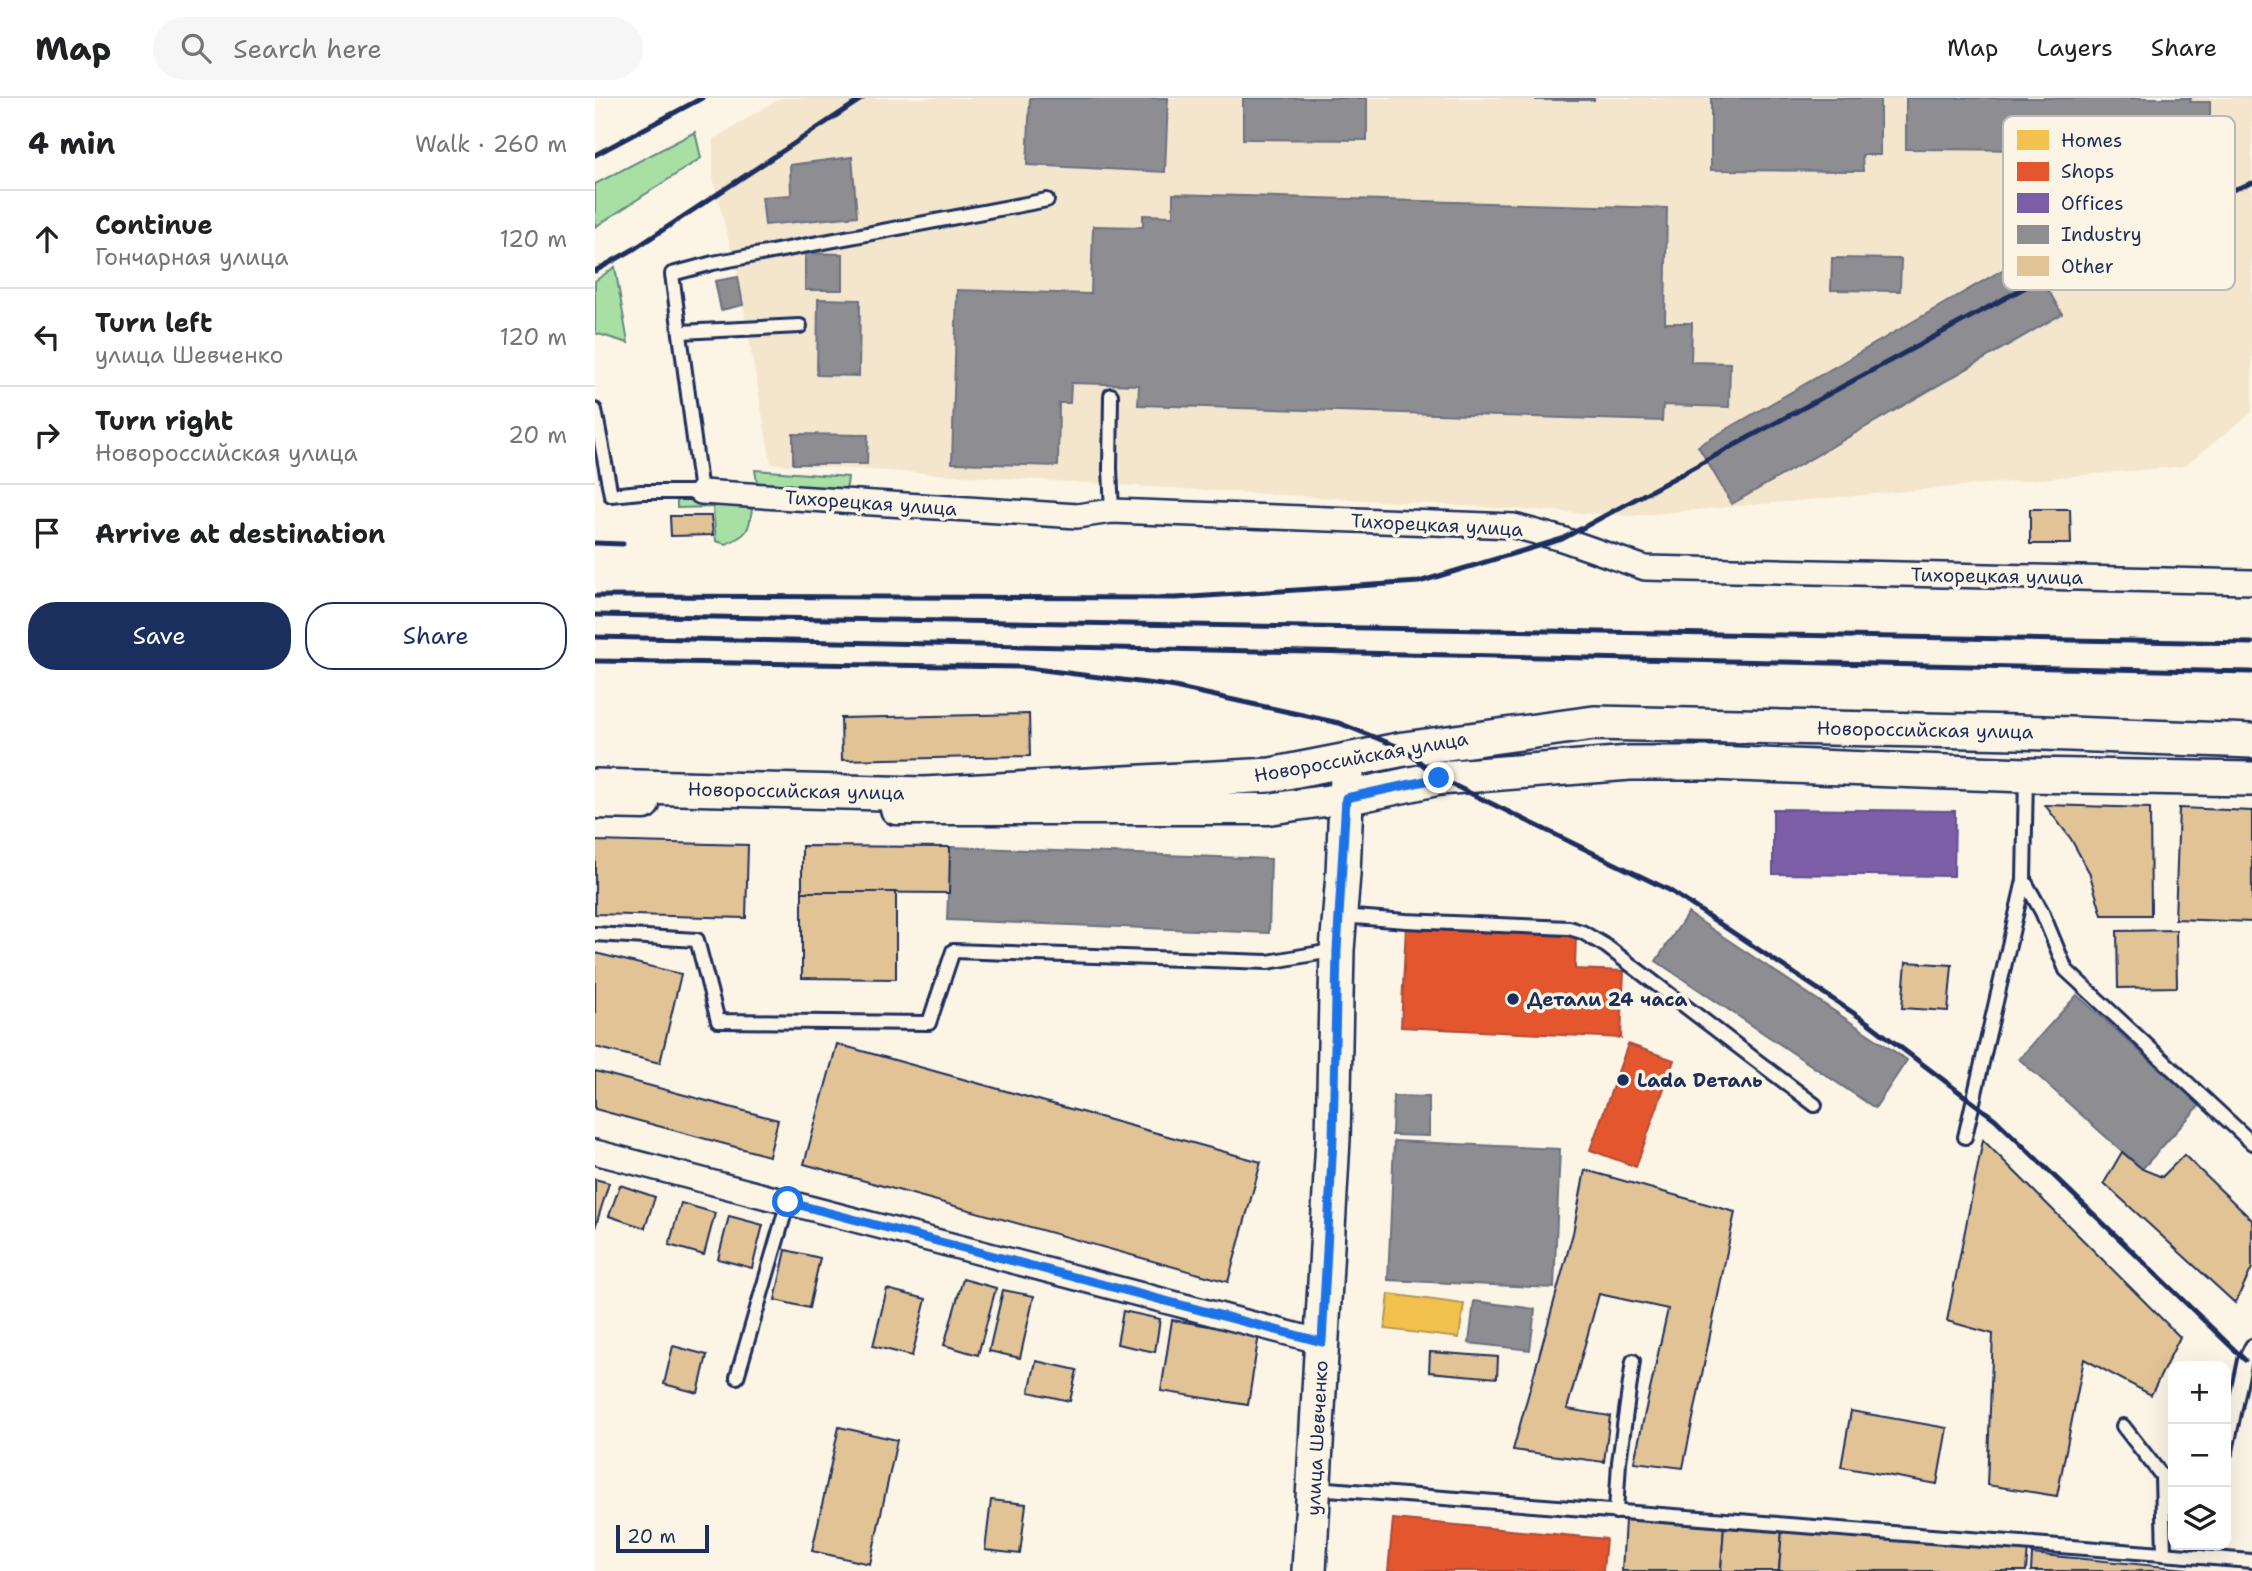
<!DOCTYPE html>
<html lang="en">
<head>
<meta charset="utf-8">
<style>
  body { margin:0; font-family:"Shantell Sans",sans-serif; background:#f6f6f6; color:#202124 }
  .controls { position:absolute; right:21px; bottom:21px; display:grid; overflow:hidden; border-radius:14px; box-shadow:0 7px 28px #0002 }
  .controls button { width:63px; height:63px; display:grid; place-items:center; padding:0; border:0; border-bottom:2px solid #e0e0e0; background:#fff; color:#202124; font:35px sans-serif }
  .scale { position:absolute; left:21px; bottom:18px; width:93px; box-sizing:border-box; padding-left:7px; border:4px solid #1b2f5e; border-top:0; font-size:19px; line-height:24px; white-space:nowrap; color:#1b2f5e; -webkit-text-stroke:5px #fcf5e5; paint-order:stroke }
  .stop { position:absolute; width:21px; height:21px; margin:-16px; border:5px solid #1a73e8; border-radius:50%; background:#fff }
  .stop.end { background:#1a73e8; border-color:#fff; box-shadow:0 2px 7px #0008 }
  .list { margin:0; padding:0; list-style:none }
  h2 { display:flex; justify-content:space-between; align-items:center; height:91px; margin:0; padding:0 28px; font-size:30px }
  h2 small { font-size:23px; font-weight:400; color:#757577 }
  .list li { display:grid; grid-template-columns:46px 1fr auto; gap:21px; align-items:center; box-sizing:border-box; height:98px; padding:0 28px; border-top:2px solid #e0e0e0 }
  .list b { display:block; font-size:26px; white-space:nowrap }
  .list p { margin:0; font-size:23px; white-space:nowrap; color:#757577 }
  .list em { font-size:23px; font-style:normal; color:#757577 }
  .actions { display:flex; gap:14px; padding:21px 28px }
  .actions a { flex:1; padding:16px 0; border:2px solid #1b2f5e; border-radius:28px; text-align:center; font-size:24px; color:#1b2f5e }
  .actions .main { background:#1b2f5e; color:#fff }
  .icon { flex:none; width:38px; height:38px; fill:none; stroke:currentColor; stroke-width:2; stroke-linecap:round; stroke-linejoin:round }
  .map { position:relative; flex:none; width:1657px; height:1473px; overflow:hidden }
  header { display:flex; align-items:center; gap:42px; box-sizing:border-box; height:98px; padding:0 35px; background:#fff; border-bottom:2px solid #e0e0e0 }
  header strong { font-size:33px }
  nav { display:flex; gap:38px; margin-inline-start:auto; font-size:24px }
  .search { width:490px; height:63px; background:#f6f6f6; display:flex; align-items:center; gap:18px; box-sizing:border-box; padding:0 24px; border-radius:38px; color:#757577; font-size:26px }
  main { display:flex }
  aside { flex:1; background:#fff }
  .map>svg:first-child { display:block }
</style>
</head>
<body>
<header>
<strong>Map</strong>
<div class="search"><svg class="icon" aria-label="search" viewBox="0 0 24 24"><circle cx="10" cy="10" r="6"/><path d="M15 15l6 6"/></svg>Search here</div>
<nav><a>Map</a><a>Layers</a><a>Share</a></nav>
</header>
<main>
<aside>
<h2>4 min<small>Walk · 260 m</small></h2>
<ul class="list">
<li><svg class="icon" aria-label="ahead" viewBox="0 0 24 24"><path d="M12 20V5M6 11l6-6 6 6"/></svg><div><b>Continue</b><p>Гончарная улица</p></div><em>120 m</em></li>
<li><svg class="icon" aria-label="left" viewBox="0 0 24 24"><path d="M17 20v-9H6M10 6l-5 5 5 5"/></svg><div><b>Turn left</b><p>улица Шевченко</p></div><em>120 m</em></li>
<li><svg class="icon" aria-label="right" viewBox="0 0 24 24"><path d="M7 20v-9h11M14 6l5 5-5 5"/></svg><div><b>Turn right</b><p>Новороссийская улица</p></div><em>20 m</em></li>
<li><svg class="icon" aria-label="arrive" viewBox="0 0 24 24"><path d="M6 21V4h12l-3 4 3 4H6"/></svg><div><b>Arrive at destination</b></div></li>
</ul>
<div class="actions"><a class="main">Save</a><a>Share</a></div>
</aside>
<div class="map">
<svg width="1657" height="1473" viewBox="0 0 1657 1473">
  <rect width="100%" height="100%" fill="#fcf5e5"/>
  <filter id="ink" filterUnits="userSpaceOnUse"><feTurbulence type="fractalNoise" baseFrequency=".0143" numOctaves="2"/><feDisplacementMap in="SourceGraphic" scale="14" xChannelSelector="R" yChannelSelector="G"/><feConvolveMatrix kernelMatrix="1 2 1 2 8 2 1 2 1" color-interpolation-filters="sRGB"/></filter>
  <g filter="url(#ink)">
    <path fill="#f4e6cd" d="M185,0H1657V314L1590,368L1035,418L176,366L143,179L118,81V41Z"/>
    <g fill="#a8e0a4" stroke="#628881" stroke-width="2">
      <path d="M100,34L106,60L0,129V86Z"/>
      <path d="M20,169L33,245L0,235V183Z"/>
      <path d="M160,372L253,379L252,387L246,395L170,389L162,384Z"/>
      <path d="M82,401L145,405L157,411C154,434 152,437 131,446L121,443L118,409L82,410Z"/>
    </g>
    <path fill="#f2c14e" stroke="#b29553" stroke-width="2" d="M794,1196L869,1206L864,1240L790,1231Z"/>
    <g fill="#e4572e" stroke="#a84b3c" stroke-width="2">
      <path d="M811,828L981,836L980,871L1029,873L1026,940L806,929Z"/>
      <path d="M1033,946L1079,962L1041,1069L995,1052Z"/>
      <path d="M798,1421L1011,1441L1008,1473H793Z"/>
    </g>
    <path fill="#7b5ea7" stroke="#5e5091" stroke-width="2" d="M1178,711L1360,713L1359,778L1178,776Z"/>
    <g fill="#8d8d92" stroke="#6b7182" stroke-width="2">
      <path d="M435,0H573L570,74L432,67Z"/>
      <path d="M648,0H772V42L648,41Z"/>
      <rect x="941" y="0" width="58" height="2"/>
      <path d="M1116,0H1285V57H1267L1268,73L1116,72Z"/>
      <path d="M1311,0H1596L1595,4H1615V42L1596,41L1595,53L1311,51Z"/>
      <path d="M257,59L262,118L170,127L167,99L196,97L195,67Z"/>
      <path d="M578,96L1072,110L1070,225H1097L1096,264L1135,265L1134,309L1068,307L1067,323L543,307L544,287L476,285L475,305H464L463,368L357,365L362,192L496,196L498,128L548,129V117L578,118Z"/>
      <path d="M210,155L248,156V192H210Z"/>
      <path d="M1433,157L1467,216L1137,406L1103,348Z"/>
      <path d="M1237,160L1306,161L1305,193L1236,192Z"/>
      <path d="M143,179L148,207L126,212L120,183Z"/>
      <path d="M223,201L265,202L264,278L222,277Z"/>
      <path d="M198,336L273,337L272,366H198Z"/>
      <path d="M355,749L676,761L674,835L352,822Z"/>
      <path d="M1093,815L1312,962L1280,1010L1061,863Z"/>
      <path d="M1482,897L1605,1007L1547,1071L1424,961Z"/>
      <path d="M798,998L834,999V1038L797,1037Z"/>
      <path d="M799,1043L965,1051L959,1190L793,1182Z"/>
      <path d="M879,1203L940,1211L935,1252L874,1245Z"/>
    </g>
    <g fill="#e2c395" stroke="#1b2f5e" stroke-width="2">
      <path d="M1435,411H1475L1476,446H1435Z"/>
      <path d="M75,418H116L118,437L76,438Z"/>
      <path d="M434,616L435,658L247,662L246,620Z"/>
      <path d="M1450,707L1555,710L1556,817H1507L1494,774L1476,741Z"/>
      <path d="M1584,710L1657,713V824L1580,821Z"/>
      <path d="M0,743L153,747L151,820L0,816Z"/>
      <path d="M207,748L355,749L354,795L207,794Z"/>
      <path d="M207,794H301V881L207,880Z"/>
      <path d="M1581,832L1582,889L1523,890L1522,833Z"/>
      <path d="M0,855L86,876L65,965L0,949Z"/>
      <path d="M1311,864L1357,867L1353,913L1307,910Z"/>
      <path d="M242,946L666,1064L633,1184L209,1066Z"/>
      <path d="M0,973L183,1022L174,1058L0,1011Z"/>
      <path d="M1388,1042L1585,1239L1556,1297L1489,1261L1462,1398L1392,1387L1398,1236L1352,1223Z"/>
      <path d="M1527,1054L1547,1071L1567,1079L1589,1057L1657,1122V1170L1640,1205L1509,1085Z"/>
      <path d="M990,1072L1140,1114L1088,1370L1039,1364L1073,1211L1004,1196L972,1311L1015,1318L1009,1364L918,1352L978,1135Z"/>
      <path d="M0,1081L14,1085L0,1130Z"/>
      <path d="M25,1087L60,1099L50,1130L14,1118Z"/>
      <path d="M86,1105L120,1115L109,1157L74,1147Z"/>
      <path d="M134,1118L168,1127L157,1170L123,1161Z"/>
      <path d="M191,1152L225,1160L214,1210L180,1202Z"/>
      <path d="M368,1181L401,1190L383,1257L349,1247Z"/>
      <path d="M292,1191L331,1201L317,1258L278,1248Z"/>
      <path d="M408,1192L439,1198L425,1260L394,1253Z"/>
      <path d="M528,1213L565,1221L560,1254L522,1246Z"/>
      <path d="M577,1222L664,1236L653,1307L566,1293Z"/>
      <path d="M78,1248L112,1257L103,1295L69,1286Z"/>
      <path d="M835,1254L903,1259L902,1280L834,1274Z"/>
      <path d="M441,1263L482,1272L475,1303L434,1294Z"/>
      <path d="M1256,1313L1352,1330L1342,1386L1246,1369Z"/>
      <path d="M244,1329L302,1342L275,1466L217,1453Z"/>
      <path d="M396,1402L431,1406L425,1456L390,1452Z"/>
      <path d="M1030,1422L1129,1427L1126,1473H1027Z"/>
      <path d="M1129,1427L1187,1431L1184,1473H1126Z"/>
      <path d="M1187,1431L1433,1449L1431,1473H1184Z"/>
      <path d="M1437,1456L1593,1471L1592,1473H1436Z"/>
    </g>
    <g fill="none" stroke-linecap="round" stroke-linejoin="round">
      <g stroke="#1b2f5e" stroke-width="18">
        <g id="service">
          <path d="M85,234L205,228"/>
          <path d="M516,297L515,371L517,413"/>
          <path d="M0,312L16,397L46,394H106L77,176L118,165L452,102"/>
          <path d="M1429,782L1447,814L1471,872L1657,1045"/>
          <path d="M746,818L811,823L974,830L987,834L1011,848L1220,1007"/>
          <path d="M0,836L102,842L123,923L334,925L358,853L673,864L742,852"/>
          <path d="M1370,1039L1429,782L1431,677"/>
          <path d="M142,1279L193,1104"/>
          <path d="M1528,1328L1567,1378L1569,1456"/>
          <path d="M1631,1353L1650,1262L1657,1248"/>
          <path d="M720,1390L1657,1463"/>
          <path d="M1021,1414L1024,1364L1038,1263"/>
        </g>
      </g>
      <g stroke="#1b2f5e" stroke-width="28">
        <g id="minor">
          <path d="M106,394L482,418L517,413L919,428L967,441L1050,470L1657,484"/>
          <path d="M0,1054L727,1244"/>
        </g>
      </g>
      <g stroke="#1b2f5e" stroke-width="35">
        <g id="tertiary">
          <path d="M0,705L49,706"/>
          <path d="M301,711H673L751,700"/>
        </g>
      </g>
      <g stroke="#1b2f5e" stroke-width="38">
        <g id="secondary">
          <path d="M0,688L329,696L676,677L809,651L999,625L1423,634L1657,643"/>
          <path d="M751,700L844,680L1035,665H1117L1431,677L1657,681"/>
          <path d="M714,1473L738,1041L742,852L748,776L752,678"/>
        </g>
      </g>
      <use href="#service" stroke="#fcf5e5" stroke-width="12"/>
      <use href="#minor" stroke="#fcf5e5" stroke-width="23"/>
      <use href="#tertiary" stroke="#fcf5e5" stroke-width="30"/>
      <use href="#secondary" stroke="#fcf5e5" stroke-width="33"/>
      <g stroke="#1b2f5e" stroke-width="5">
        <path d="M0,57L107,0"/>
        <path d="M0,173L39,151L268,0"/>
        <path d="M0,445L28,446"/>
        <path d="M0,498L581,500L824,484L967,441L1554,122L1657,85"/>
        <path d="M0,517L1657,545"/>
        <path d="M0,539L1657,574"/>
        <path d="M0,563L425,569L575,588L744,625L809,651L844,680L1074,792L1272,924L1400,1021L1650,1262"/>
      </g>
    </g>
  </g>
  <g fill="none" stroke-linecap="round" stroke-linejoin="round" filter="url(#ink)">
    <path stroke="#1a73e8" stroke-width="9" d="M193,1104L727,1244L738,1041L742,852L751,700L844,680"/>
  </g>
  <g fill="#1b2f5e" stroke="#fcf5e5" stroke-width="2.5">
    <circle cx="918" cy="901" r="7"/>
    <circle cx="1028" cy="982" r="7"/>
  </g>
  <g text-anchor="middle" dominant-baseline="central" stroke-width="7" stroke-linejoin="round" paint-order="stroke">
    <g font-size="19" fill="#1b2f5e" stroke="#fcf5e5">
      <text transform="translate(276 405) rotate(4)">Тихорецкая улица</text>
      <text transform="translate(842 427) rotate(3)">Тихорецкая улица</text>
      <text transform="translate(1402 478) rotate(1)">Тихорецкая улица</text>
      <text transform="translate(1330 632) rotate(1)">Новороссийская улица</text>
      <text transform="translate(766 659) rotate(-10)">Новороссийская улица</text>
      <text transform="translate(201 693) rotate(1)">Новороссийская улица</text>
      <text transform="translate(722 1340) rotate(-87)">улица Шевченко</text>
    </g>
    <g font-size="19" font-weight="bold" fill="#1b2f5e" stroke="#fcf5e5" text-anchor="start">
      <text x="932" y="901">Детали 24 часа</text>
      <text x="1042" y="982">Lada Dеталь</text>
    </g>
  </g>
  <rect x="1408" y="18" width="232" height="174" rx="10" fill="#fcf5e5" stroke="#b8babc" stroke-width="2"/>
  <rect x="1422" y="32" width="32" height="20" fill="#f2c14e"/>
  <rect x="1422" y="64" width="32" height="19" fill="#e4572e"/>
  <rect x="1422" y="95" width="32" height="20" fill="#7b5ea7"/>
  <rect x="1422" y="127" width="32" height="19" fill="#8d8d92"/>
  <rect x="1422" y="158" width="32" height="20" fill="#e2c395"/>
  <g font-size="19" fill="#1b2f5e">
    <text x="1466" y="49">Homes</text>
    <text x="1466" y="80">Shops</text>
    <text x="1466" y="112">Offices</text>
    <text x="1466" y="143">Industry</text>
    <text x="1466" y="175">Other</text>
  </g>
</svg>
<div class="controls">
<button>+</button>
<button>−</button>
<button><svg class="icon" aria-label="layers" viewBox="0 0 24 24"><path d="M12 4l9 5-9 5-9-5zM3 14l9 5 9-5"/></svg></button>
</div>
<div class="scale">20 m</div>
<div class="stop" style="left:193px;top:1104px"></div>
<div class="stop end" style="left:844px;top:680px"></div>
</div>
</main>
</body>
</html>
